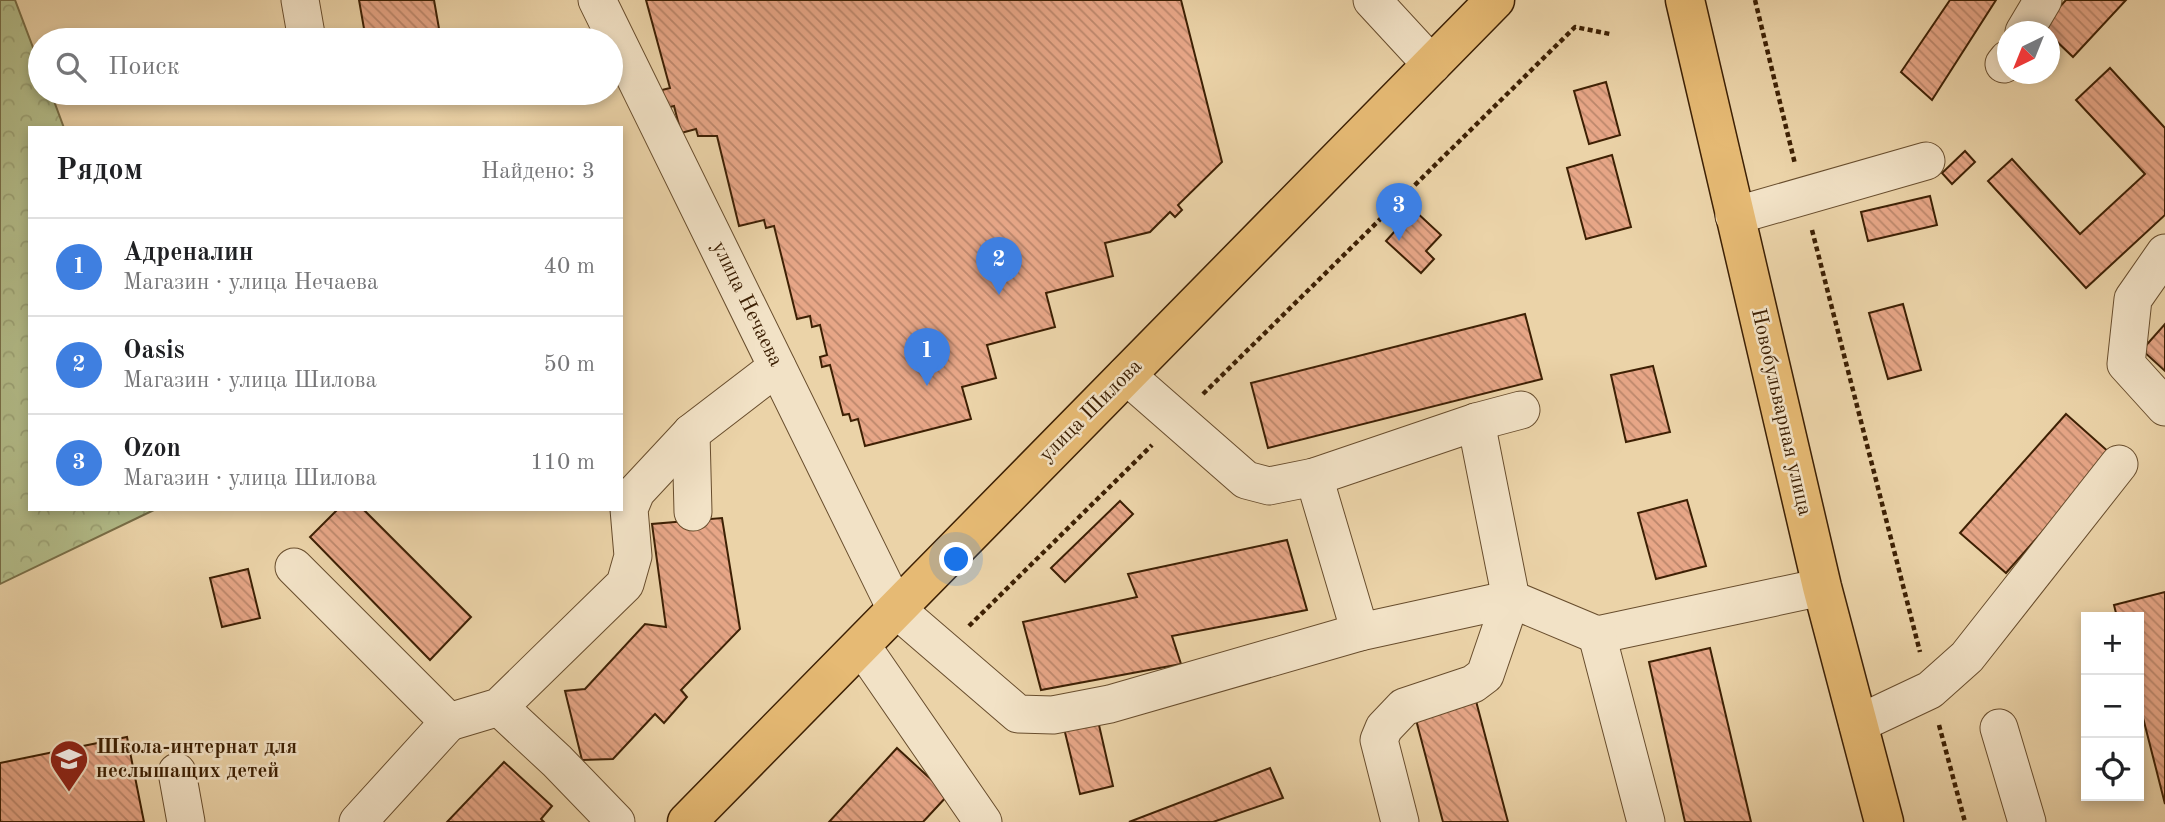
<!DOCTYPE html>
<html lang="ru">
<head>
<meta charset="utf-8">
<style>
  body { margin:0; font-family:"Old Standard TT",serif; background:#f6f6f6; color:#202124 }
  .controls { position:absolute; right:21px; bottom:21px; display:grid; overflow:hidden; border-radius:0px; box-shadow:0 4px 10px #0003 }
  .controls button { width:63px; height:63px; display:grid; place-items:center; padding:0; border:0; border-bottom:2px solid #e0e0e0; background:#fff; color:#202124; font:35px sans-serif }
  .compass { position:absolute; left:1997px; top:21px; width:63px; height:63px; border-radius:50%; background:#fff; box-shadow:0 4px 10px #0003; rotate:223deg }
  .you { position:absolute; left:957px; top:560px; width:24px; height:24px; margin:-18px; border:5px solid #fff; border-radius:50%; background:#1a73e8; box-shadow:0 0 0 10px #1a73e833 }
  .badge { display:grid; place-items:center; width:46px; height:46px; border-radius:50%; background:#ea580c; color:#fff; font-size:23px; font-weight:700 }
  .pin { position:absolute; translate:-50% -58px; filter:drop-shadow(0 2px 4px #0008) }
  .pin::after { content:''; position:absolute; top:37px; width:24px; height:21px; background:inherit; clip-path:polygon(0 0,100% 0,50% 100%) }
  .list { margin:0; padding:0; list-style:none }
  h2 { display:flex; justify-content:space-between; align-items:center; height:91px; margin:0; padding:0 28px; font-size:30px }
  h2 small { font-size:23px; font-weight:400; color:#757577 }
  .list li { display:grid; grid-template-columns:46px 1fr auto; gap:21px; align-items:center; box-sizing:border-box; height:98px; padding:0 28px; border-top:2px solid #e0e0e0 }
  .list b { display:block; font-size:26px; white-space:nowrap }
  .list p { margin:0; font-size:23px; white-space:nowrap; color:#757577 }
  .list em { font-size:23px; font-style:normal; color:#757577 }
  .icon { flex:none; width:38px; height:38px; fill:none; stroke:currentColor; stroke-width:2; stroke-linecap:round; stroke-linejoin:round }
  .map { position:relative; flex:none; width:2165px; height:822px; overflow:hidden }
  .search { position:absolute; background:#fff; box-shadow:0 4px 10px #0003; left:28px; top:28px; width:595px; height:77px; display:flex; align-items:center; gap:18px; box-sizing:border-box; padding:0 24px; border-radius:38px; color:#757577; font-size:26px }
  .panel { position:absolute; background:#fff; box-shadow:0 4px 10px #0003; left:28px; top:126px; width:595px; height:385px; border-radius:0px }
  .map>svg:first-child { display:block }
</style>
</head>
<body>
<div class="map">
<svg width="2165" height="822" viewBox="0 0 2165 822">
  <defs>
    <pattern id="forest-crowns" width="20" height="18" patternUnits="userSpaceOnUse" patternTransform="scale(1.75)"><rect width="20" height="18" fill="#b3bd8a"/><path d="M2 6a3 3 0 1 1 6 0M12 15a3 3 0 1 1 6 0" fill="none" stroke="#9ba275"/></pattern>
    <pattern id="building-back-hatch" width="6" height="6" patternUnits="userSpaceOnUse" patternTransform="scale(1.75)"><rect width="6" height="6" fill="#e7a687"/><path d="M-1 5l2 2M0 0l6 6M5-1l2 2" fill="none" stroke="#bc876c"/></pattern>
  </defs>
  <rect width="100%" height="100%" fill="#ebd3a8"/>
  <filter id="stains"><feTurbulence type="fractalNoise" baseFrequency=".00286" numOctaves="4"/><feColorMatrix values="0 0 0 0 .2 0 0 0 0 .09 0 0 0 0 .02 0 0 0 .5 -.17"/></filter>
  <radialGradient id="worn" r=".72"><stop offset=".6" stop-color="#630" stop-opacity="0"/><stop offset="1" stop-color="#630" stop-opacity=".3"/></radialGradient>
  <path fill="url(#forest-crowns)" stroke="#786e47" stroke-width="2" d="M0,0H15L40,66V93H51L64,128H30V509H156L0,584Z"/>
  <g fill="url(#building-back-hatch)" stroke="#3d2004" stroke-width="2">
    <path d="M359,0H434L441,40H366Z"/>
    <path d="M646,0H1181L1222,162L1178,205L1182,210L1175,217L1170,212L1150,232L1105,243L1113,276L1046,293L1055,327L987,345L996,378L962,387L971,419L865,446L858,419L851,421L849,414L843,415L830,365L822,367L820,357L827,355L820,325L812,327L810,316L797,319L774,226L766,228L764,220L739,226L717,136H698L696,129L681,133L674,106L666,108L662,90L670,88Z"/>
    <path d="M1950,0H1996L1932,100L1901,72Z"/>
    <path d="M2066,0H2126L2073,57L2050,35V32H2046L2041,27Z"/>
    <path d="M2110,68L2165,128V215L2086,288L1988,181L2012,159L2080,234L2145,174L2076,100Z"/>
    <path d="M1606,82L1620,135L1589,144L1574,91Z"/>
    <path d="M1965,151L1975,162L1952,184L1942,173Z"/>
    <path d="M1612,155L1631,227L1586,239L1567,168Z"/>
    <path d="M1930,196L1937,225L1868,241L1861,212Z"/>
    <path d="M1414,210L1441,235L1426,251L1434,259L1421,273L1386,241Z"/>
    <path d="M1903,304L1921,370L1888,379L1869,313Z"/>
    <path d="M1525,314L1542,379L1268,448L1251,383Z"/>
    <path d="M2165,324V371L2142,350Z"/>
    <path d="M1653,366L1670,432L1626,442L1611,375Z"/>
    <path d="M2066,414L2111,454L2006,573L1960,533Z"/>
    <path d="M1687,500L1706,566L1656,579L1638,513Z"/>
    <path d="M1120,501L1133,514L1065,582L1051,568Z"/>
    <path d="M338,509H363L471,617L430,660L310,537Z"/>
    <path d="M722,518L740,629L681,690L687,697L664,723L655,714L613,759L582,760L565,691L585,689L645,624L666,627L652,524Z"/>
    <path d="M1287,540L1307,610L1172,636L1181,664L1041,690L1023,622L1137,597L1128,574Z"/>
    <path d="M248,569L260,618L222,627L210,578Z"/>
    <path d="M2165,592V804L2139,702V617H2117L2114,605Z"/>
    <path d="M1710,648L1751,822H1685L1649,662Z"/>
    <path d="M1476,701L1508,822H1443L1415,716Z"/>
    <path d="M1096,712L1113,786L1080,794L1062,720Z"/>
    <path d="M127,737L144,822H0V763Z"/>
    <path d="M897,748L948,795L923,822H829Z"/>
    <path d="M504,762L552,806L541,819L544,822H447Z"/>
    <path d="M1270,768L1283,798L1213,822H1129Z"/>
  </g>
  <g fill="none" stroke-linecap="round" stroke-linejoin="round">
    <g stroke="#684d2d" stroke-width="39">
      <g id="minor">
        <path d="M300,0L307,40"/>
        <path d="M597,0L896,609L1018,714L1053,715L1110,704L1360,632L1314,477"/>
        <path d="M1372,0L1432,65"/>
        <path d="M2024,32L2043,0"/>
        <path d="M2004,64L2008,59"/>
        <path d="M1734,216L1926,161"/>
        <path d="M2165,253L2133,299L2126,364L2165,407"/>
        <path d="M1126,375L1246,480L1269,486L1314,477L1476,422L1521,410"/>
        <path d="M1476,422L1511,599L1597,635L1822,587"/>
        <path d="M691,433L693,512"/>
        <path d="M294,567L449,722L499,707L625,584L633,556L629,509L636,492L691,433L777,367"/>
        <path d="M1360,632L1511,599"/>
        <path d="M1597,635L1646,822"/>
        <path d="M861,645L983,822"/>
        <path d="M499,707L557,761L616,822"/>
        <path d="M1858,724L1930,690L1967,657L2119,464"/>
        <path d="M1999,728L2027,822"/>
        <path d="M177,772L186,822"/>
        <path d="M358,822L449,722"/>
        <path d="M1400,822L1379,740L1384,728L1404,707L1473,684L1485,675L1511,599"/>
      </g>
    </g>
    <g stroke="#3d2004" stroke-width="41">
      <g id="major">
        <path d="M1685,0L1822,587L1884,822"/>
        <path d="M687,822L1495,0"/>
      </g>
    </g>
    <g stroke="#3d2004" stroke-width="4.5" stroke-dasharray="5 3.5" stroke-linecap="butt">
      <path d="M1755,0L1795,164"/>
      <path d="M1812,230L1920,652"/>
      <path d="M1203,394L1575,27L1610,34"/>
      <path d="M969,626L1152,445"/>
      <path d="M1939,725L1965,822"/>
    </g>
    <use href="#minor" stroke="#f2e2c6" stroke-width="37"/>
    <use href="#major" stroke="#e6ba74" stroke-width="38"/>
  </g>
  <defs>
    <g id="school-pin" transform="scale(2.0125)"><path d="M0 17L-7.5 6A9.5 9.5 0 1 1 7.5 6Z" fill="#8f2418" stroke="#f2e2c6"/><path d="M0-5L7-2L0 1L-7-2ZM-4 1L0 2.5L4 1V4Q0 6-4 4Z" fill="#fff"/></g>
  </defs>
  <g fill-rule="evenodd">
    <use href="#school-pin" x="69" y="759"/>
  </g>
  <g text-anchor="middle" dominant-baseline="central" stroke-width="5" stroke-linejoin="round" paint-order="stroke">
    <g font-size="21" fill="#3d2004" stroke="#f2e2c6">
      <text transform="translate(747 304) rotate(64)">улица Нечаева</text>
      <text transform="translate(1091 411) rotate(-45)">улица Шилова</text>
      <text transform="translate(1781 412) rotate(77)">Новобульварная улица</text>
    </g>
    <g font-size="21" font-weight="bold" fill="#3d2004" stroke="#f2e2c6" text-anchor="start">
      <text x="96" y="747">Школа-интернат для<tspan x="96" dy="24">неслышащих детей</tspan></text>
    </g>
  </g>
  <rect width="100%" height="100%" filter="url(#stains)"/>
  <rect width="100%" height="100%" fill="url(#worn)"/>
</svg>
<div class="controls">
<button>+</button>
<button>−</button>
<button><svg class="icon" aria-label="locate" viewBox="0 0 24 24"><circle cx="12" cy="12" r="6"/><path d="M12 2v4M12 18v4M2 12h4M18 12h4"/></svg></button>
</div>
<svg class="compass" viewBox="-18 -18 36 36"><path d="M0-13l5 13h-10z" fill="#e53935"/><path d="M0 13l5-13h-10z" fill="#757577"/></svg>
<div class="you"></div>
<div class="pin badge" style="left:927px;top:386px;background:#3f7fe0">1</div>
<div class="pin badge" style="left:999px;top:295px;background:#3f7fe0">2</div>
<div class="pin badge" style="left:1399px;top:241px;background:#3f7fe0">3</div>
<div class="search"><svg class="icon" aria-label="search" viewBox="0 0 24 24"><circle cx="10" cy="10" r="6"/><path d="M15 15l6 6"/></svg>Поиск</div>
<section class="panel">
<h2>Рядом<small>Найдено: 3</small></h2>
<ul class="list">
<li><span class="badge" style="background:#3f7fe0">1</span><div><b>Адреналин</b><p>Магазин · улица Нечаева</p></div><em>40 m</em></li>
<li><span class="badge" style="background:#3f7fe0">2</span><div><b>Oasis</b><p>Магазин · улица Шилова</p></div><em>50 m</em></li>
<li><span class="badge" style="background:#3f7fe0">3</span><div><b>Ozon</b><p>Магазин · улица Шилова</p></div><em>110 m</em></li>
</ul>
</section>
</div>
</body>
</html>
